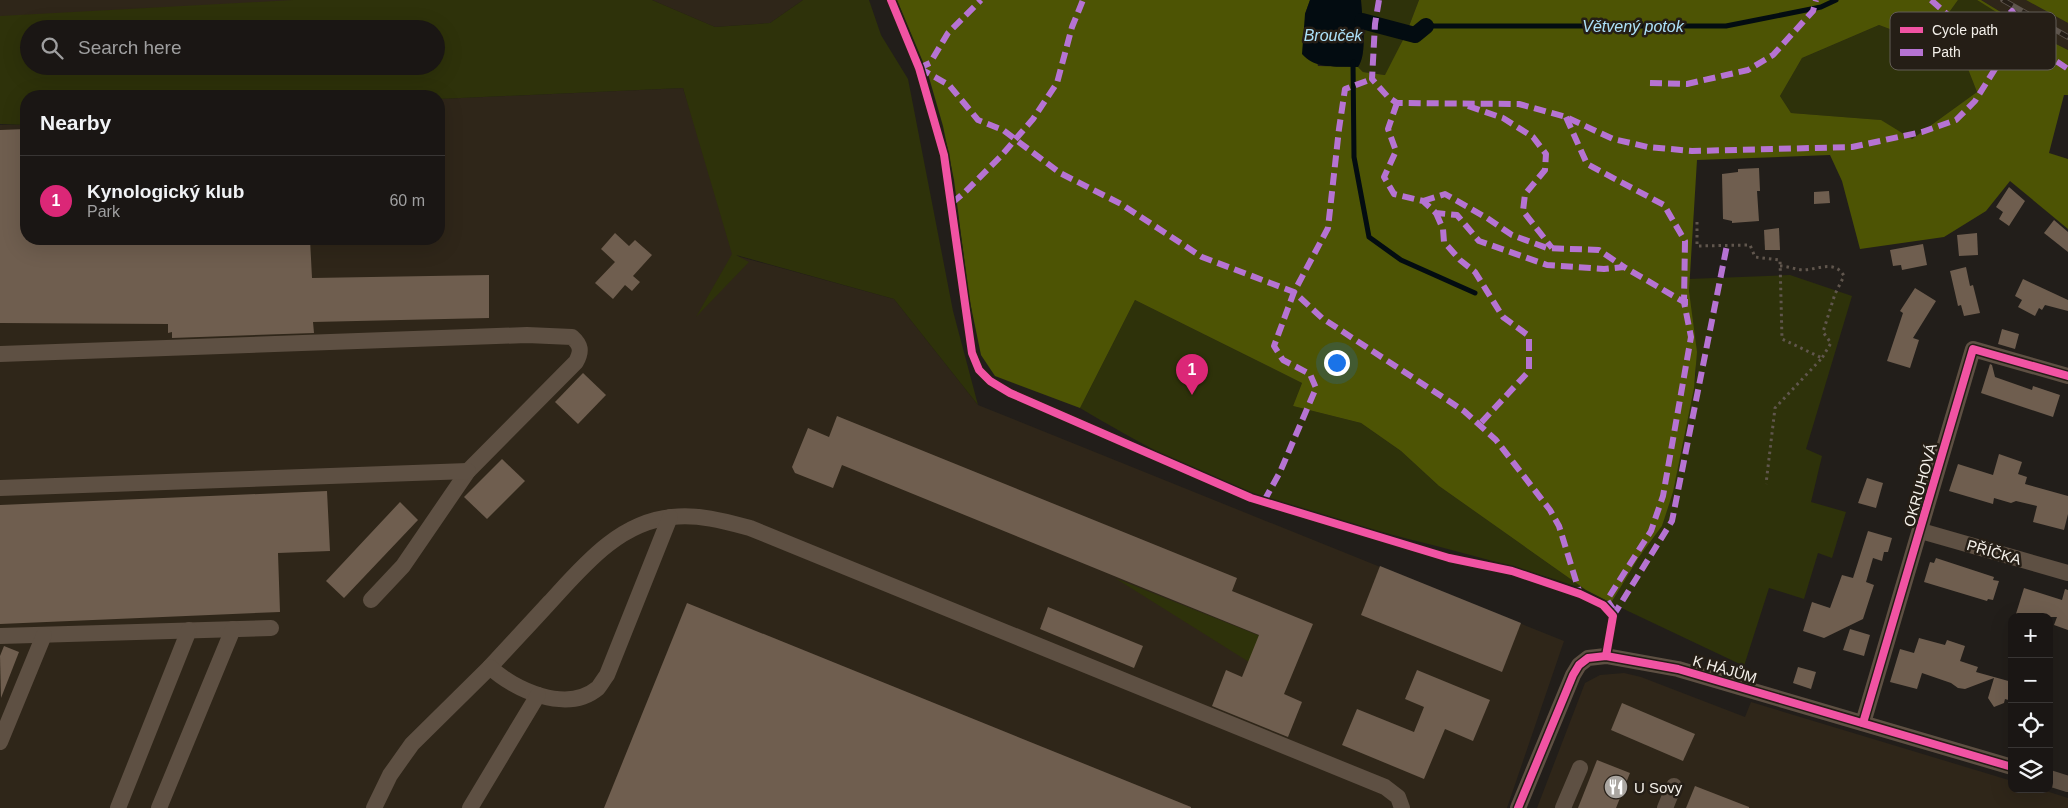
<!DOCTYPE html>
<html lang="en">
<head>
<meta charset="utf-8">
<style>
  body { margin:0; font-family:Arial,sans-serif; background:#272322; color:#f1f3f6 }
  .controls { position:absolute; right:15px; bottom:15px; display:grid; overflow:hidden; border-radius:10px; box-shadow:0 5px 20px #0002 }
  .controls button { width:45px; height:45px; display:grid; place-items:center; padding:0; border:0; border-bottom:1px solid #383534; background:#1a1614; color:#f1f3f6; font:25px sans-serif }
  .you { position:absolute; left:1336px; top:362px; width:18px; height:18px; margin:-12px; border:4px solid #fff; border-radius:50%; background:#1a73e8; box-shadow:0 0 0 8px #1a73e833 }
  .badge { display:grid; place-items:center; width:32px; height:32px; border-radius:50%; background:#db2777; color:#fff; font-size:16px; font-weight:700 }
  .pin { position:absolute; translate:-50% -41px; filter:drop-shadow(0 1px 2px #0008) }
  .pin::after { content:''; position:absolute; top:26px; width:18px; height:15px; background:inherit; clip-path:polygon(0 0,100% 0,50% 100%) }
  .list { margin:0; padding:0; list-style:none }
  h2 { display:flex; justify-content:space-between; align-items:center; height:65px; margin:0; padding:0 20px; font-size:21px }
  h2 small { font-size:16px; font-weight:400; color:#9f9fa0 }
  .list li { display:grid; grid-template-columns:32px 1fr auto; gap:15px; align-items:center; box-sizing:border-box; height:90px; padding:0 20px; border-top:1px solid #383534 }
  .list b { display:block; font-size:19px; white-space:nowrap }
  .list p { margin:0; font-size:16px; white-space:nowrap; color:#9f9fa0 }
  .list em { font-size:16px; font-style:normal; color:#9f9fa0 }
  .icon { flex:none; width:28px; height:28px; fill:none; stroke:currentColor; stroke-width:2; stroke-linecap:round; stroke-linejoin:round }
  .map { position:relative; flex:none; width:2068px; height:808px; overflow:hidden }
  .search { position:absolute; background:#1a1614; box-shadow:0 5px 20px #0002; left:20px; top:20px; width:425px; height:55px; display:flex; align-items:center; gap:12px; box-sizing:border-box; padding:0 18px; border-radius:28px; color:#9f9fa0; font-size:19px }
  .panel { position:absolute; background:#1a1614; box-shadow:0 5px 20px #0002; left:20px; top:90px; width:425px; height:155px; border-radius:20px }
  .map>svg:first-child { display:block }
</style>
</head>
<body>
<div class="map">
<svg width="2068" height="808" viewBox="0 0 2068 808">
  <rect width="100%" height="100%" fill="#221e1a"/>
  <g fill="#2f2619">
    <path d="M0,0H367L0,17Z"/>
    <path d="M652,0H803L770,23L715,27Z"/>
    <path d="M1981,0H2026L2068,23V50L2041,36Z"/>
    <path d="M683,88L737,256L894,299L978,405L1564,641L1507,808H0V125H26V239H439V99Z"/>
    <path d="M1624,673L1641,677L1745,717L1751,702L2012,781V789H2040L2068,798V808H1537L1585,683L1600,675Z"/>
  </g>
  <g fill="#2e320a" fill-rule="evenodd">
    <path d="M293,0H652L715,27L770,23L803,0H869L881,35L908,79L953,311L978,405L894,299L736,255L749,262L696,317L732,254L683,88L439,99V96H26V125L0,124V16ZM29,29H436V66H29Z"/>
    <path d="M1361,0H1419L1406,34L1386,75L1363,72L1358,67C1368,54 1362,17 1361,0Z"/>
    <path d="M1958,0H1977L2020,27L1966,64L1977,92L1912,139L1880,120L1791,113L1780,96L1802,58L1879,25L1927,43Z"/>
    <path d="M1790,275L1852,296L1806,449L1822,456L1811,502L1846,512L1832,558L1818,553L1804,599L1769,588L1744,666L1611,603L1639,557L1662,526L1696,374C1697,342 1688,311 1689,279Z"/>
    <path d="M1135,300L1302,383L1293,406L1361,423L1401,451L1439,486L1586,590C1478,552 1365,532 1257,496C1196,475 1136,441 1080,408Z"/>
    <path d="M1115,578L1260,636L1249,662Z"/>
  </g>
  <g fill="#4d5404">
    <path d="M897,0H1310L1305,14L1318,66L1358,67L1363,72L1385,75L1406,34L1419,0H1958L1927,43L1879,25L1802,58L1780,96L1791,113L1881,120L1912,139L1977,92L1966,64L2020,27L1977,0H1981L2040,36L2068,50V95H2064L2049,153L2068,159V229L2010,181L1986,211L1944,237L1860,249L1842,181L1830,155L1697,160L1689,291L1697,352L1694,388L1673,492L1662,526L1639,557L1611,603L1586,590L1439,486L1401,451L1361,423L1293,406L1302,383L1135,300L1080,408L995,376L981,355L969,297L954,180L943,126L928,74Z"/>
    <path d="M2026,0H2068V23Z"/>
  </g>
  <path fill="#030c11" d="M1310,0H1361C1362,17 1368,54 1358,67C1338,66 1316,70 1302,54L1305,14Z"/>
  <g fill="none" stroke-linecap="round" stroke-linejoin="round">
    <g stroke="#030c11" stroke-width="5">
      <path d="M1426,26H1726L1821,7L1836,0"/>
      <path d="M1353,62L1354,157L1369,237L1401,260L1475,293"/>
    </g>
    <path stroke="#030c11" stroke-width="16" d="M1362,21L1415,35L1426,26"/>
  </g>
  <g fill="#6f5e4f">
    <path d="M26,129V239H310L312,278L489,275V318L313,322L314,333L172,338V332L168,333V324L0,323V130Z"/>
    <path d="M1759,168L1760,191H1757L1759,221L1732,223V221L1723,219L1722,174L1738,172V169Z"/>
    <path d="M2009,187L2025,201L2009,226L1999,219L2003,212L1996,207Z"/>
    <path d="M1829,191L1830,203L1814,204V192Z"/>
    <path d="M2054,220L2068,232V252L2044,233Z"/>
    <path d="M1779,228L1780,250H1765L1764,230Z"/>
    <path d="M615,233L629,246L635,240L652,255L633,276L640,282L632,291L625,285L613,299L595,283L615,262L601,249Z"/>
    <path d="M1977,233L1978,255L1959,256L1957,235Z"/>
    <path d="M1923,244L1927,265L1902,270L1901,265L1893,266L1890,250Z"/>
    <path d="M1966,267L1970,286L1973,285L1980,313L1964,316L1961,305L1958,306L1950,271Z"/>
    <path d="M2023,279L2068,300V311L2045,305L2042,310L2039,308L2035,316L2018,307L2022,300L2015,296Z"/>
    <path d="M1915,288L1936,301L1913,338L1919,340L1910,368L1887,361L1903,313L1900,311Z"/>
    <path d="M2002,329L2019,334L2015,349L1998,344Z"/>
    <path d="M1990,364L1992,365L1995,377L2032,390L2033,386L2060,395L2053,417L1981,393Z"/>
    <path d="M583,373L606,395L578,424L555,402Z"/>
    <path d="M837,416L1237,578L1232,591L1313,624L1284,694L1302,702L1288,737L1212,706L1226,670L1242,677L1259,635L842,465L833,488L795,473L792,467L808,428L829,437Z"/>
    <path d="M1999,454L2022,462L2018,474L2027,477L2025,484L2068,496V514L2064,530L2033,522L2037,506L2016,501L2011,503L1994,498L1993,504L1949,491L1958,464L1993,475Z"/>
    <path d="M502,459L525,481L487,519L464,497Z"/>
    <path d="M1867,478L1883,483L1876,508L1858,503Z"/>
    <path d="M327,491L330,551L278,553L280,612L0,624V505Z"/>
    <path d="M400,502L418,520L344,598L326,581Z"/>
    <path d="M1868,531L1892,538L1888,552H1884L1882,561L1873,558L1866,582L1874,585L1863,619L1824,638L1803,631L1812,602L1830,608L1842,575L1853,578Z"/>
    <path d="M1936,558L1994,577L1993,580L1999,581L1993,600L1988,599L1987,601L1924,582L1930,562L1934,563Z"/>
    <path d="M1380,566L1521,623L1502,672L1361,615Z"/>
    <path d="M2024,588L2062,600L2065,589L2068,590V630L2054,625L2057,617H2015Z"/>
    <path d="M687,603L1191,807V808H604Z"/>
    <path d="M1048,607L1143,646L1134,668L1040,629Z"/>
    <path d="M1850,629L1870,635L1864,656L1843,650Z"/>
    <path d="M1919,638L1945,645L1947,640L1965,646L1960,661L1978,667L1976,672L2012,682V701L2005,699L2004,703L1994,707L1988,698L1994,678L1965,689L1958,688L1951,683L1922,673L1917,689L1890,682L1900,649L1914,653Z"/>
    <path d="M4,646L19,652L1,698L0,656Z"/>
    <path d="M1798,667L1816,672L1811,689L1793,683Z"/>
    <path d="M1417,670L1490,700L1473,741L1445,729L1424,779L1342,745L1357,709L1414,732L1424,707L1405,699Z"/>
    <path d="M1622,703L1695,734L1683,761L1611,730Z"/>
    <path d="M1597,760L1630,773L1616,808H1578Z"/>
    <path d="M1695,786L1749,807V808H1686Z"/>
  </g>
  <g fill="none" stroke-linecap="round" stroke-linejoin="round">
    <g stroke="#60564d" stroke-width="3" stroke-dasharray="2.5 4" stroke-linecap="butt">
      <path d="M1697,222V246L1750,245L1755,257L1780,260L1782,339L1822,358L1775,408L1766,484"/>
      <path d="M1780,266C1788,266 1797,270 1804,270C1819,269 1835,260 1844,276L1835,294L1823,332L1831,343L1822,358"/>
    </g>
    <g stroke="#5e5043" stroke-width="16">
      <path d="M0,354L527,335L572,337C581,345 582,351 576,362L468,471L403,566L371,600"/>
      <path d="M0,488L468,471"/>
      <path d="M1921,531L2068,573"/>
      <path d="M0,636L271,628"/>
      <path d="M490,667C510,645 530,624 550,602C583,566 619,522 672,517C699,514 724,521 750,528L1385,787L1398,797L1402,808"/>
      <path d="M1863,723L1973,349L2068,376"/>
      <path d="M0,742L44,635"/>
      <path d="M2049,778L2068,784"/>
      <path d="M118,808L189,630"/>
      <path d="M159,808L233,629"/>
      <path d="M374,808L390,775L412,744L490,667C514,690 567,714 598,688C601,684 604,679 607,675L670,517"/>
      <path d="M470,808L538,695"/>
      <path d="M1518,808L1573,675L1579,665L1588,658L1606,656L1678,669L2012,767"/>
      <path d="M1563,808L1580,768"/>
      <path d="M1665,808L1674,786"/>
    </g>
    <g stroke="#5e554d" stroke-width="5.5">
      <path id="rail" d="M2003,0L2068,37"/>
    </g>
    <use href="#rail" stroke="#251e16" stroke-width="4" stroke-dasharray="11" stroke-linecap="butt"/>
    <g stroke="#b673d3" stroke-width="6" stroke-dasharray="12 6" stroke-linecap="butt">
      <path d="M1379,0L1375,24L1372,79L1388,97L1397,103L1519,104L1566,117L1613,139L1648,147L1692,151L1852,147L1922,132L1956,120L1975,101L2005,53L2019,43L2037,48L2068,69"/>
      <path d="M1931,0L1948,15L1999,24L2012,11L2017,18L2025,45"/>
      <path d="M919,68L949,85L978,120L1003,130L1060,173L1121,204L1202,257L1294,292L1322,318L1464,411L1496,440L1550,510L1559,526L1580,594"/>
      <path d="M919,68L930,63L948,33L981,0"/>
      <path d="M1650,83L1687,84L1748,70L1773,55L1813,11L1816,0"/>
      <path d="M1397,103L1388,129L1396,151L1384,177L1394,194L1423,201L1436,213L1457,215L1479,241L1547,265L1604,269L1624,267L1684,302L1691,337L1663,496L1651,531L1607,600L1613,609"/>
      <path d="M1468,106L1503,118L1533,137L1546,154L1545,170L1525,194L1523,211L1552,248"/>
      <path d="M1566,117L1587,164L1664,205L1685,241L1684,302H1688"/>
      <path d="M1423,201L1445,194L1487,218L1512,235L1547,248L1599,250L1624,267"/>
      <path d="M952,203L965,192L1001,156L1033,119L1057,83L1072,27L1083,0"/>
      <path d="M1436,213L1443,229L1444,242L1460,260L1475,272L1503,317L1529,336V371L1479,425"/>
      <path d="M1264,501L1280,472L1316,388L1310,374L1283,360L1274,346L1294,292L1328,228L1339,129L1345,89L1372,79"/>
      <path d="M1613,616L1672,521L1727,245"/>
    </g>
    <g stroke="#251e16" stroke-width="11">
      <g id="cycleway">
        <path d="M891,0L919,68L944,155L972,353L979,370L990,381L1010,393L1251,498L1449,558L1512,571L1580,594L1603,605L1613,616L1606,656"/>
        <path d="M1863,723L1973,349L2068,376"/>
        <path d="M1518,808L1573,675L1579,665L1588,658L1606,656L1678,669L2012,767"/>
      </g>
    </g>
    <use href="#cycleway" stroke="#f153a3" stroke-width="8"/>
  </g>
  <defs>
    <g id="restaurant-disc" transform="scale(1.25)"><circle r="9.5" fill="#aaa6a1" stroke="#251e16"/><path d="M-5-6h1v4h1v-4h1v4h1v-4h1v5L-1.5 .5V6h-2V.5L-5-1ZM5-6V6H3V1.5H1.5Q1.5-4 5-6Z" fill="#fff"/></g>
  </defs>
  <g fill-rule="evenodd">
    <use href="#restaurant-disc" x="1616" y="787"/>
  </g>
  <g text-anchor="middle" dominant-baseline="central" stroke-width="5" stroke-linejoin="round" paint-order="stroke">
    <g font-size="15" fill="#f4f0ea" stroke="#251e16">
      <text transform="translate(1920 485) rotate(-74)">OKRUHOVÁ</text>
      <text transform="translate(1994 552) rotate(16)">PŘÍČKA</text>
      <text transform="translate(1725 669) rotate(16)">K HÁJŮM</text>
    </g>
    <g font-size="15" fill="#f4f0ea" stroke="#251e16" text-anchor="start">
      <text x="1634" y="787">U Sovy</text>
    </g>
    <g font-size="16" font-style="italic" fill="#ade1f9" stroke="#251e16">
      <text x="1633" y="26">Větvený potok</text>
      <text x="1333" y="35">Brouček</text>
    </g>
  </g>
  <rect x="1890" y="12" width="166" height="58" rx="8" fill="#251e16" stroke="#635d56" stroke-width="1"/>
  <rect x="1900" y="27" width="23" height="6" fill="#f153a3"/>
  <rect x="1900" y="49" width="23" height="7" fill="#b673d3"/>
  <g font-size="14" fill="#f4f0ea">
    <text x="1932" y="35">Cycle path</text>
    <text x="1932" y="57">Path</text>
  </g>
</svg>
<div class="controls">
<button>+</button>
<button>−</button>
<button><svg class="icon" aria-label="locate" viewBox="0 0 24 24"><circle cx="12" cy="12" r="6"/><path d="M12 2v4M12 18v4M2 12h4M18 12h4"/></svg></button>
<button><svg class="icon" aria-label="layers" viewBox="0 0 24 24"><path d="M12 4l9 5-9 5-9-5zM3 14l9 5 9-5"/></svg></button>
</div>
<div class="you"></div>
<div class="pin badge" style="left:1192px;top:395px">1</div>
<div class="search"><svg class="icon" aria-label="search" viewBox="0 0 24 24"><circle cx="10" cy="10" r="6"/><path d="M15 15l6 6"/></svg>Search here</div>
<section class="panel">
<h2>Nearby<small></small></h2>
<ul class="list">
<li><span class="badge">1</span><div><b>Kynologický klub</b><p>Park</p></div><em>60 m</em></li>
</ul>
</section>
</div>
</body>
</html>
